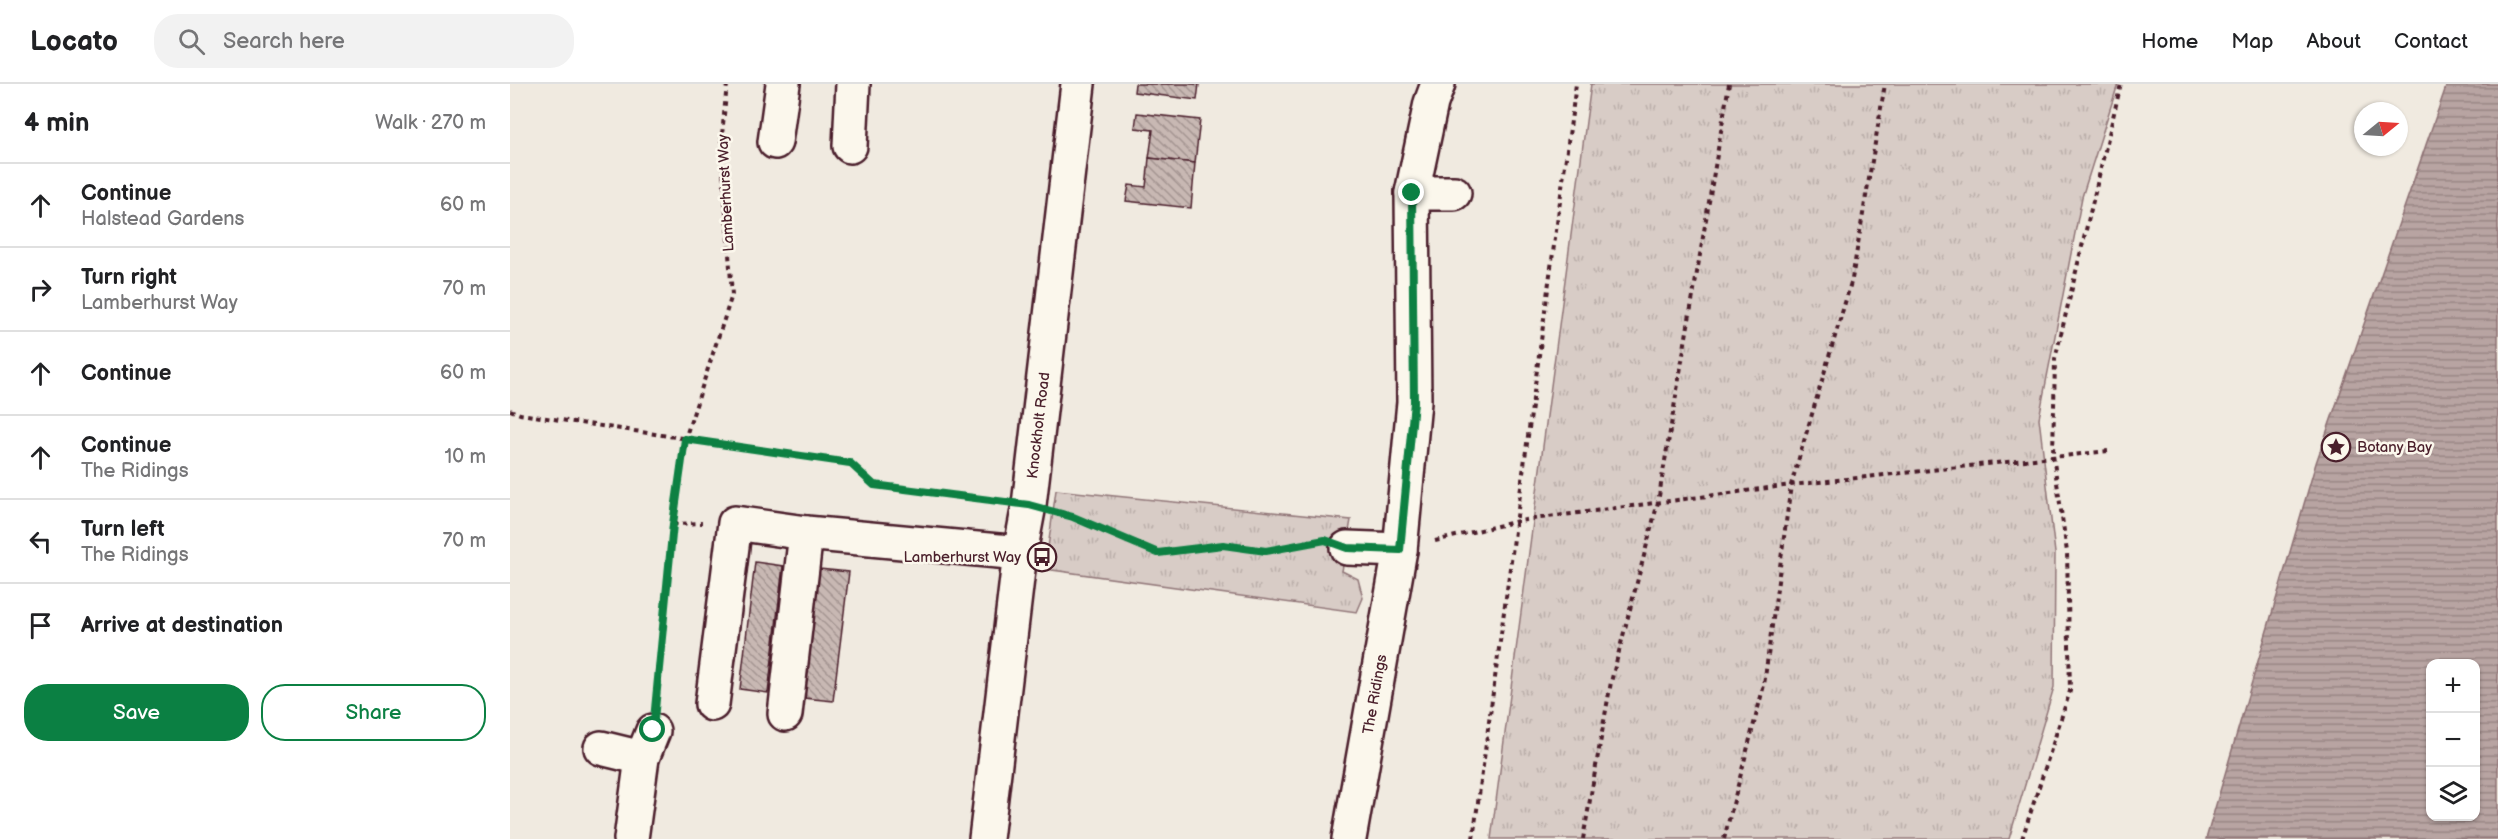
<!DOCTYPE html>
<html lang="en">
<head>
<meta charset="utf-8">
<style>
  body { margin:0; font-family:"Balsamiq Sans",sans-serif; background:#f2f2f2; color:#202124 }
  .controls { position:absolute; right:18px; bottom:18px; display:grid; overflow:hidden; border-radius:12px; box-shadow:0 2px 4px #0004 }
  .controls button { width:54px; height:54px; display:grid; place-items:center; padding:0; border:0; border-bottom:2px solid #e0e0e0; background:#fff; color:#202124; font:30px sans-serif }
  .compass { position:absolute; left:1844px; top:18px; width:54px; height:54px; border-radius:50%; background:#fff; box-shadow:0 2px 4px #0004; rotate:72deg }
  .stop { position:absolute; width:18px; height:18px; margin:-14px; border:4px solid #0b8043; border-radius:50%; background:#fff }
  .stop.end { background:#0b8043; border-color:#fff; box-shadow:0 2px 6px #0008 }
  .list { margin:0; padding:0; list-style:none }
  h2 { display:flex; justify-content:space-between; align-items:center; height:78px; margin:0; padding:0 24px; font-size:26px }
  h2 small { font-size:20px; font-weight:400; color:#757577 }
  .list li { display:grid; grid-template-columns:39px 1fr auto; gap:18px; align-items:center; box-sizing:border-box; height:84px; padding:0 24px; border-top:2px solid #e0e0e0 }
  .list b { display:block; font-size:22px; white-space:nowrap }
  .list p { margin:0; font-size:20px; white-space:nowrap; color:#757577 }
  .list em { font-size:20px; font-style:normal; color:#757577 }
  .actions { display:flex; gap:12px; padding:18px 24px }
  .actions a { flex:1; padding:14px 0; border:2px solid #0b8043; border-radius:24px; text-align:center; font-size:21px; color:#0b8043 }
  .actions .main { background:#0b8043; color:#fff }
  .icon { flex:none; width:33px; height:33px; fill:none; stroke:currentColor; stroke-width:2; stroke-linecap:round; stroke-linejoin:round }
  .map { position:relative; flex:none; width:1988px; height:755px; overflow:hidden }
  header { display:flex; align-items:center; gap:36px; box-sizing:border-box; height:84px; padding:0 30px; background:#fff; border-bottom:2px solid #e0e0e0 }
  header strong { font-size:28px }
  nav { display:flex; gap:33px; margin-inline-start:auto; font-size:21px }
  .search { width:420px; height:54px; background:#f2f2f2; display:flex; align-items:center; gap:15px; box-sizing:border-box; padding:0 21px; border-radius:24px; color:#757577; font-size:22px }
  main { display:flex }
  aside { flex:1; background:#fff }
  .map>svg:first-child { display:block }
</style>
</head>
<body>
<header>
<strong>Locato</strong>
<div class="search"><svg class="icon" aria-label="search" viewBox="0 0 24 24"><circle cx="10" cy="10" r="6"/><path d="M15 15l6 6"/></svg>Search here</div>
<nav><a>Home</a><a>Map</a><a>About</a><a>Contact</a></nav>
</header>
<main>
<aside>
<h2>4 min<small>Walk · 270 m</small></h2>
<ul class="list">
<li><svg class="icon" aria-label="ahead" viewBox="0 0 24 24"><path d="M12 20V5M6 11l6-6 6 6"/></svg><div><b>Continue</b><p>Halstead Gardens</p></div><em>60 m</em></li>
<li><svg class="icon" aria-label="right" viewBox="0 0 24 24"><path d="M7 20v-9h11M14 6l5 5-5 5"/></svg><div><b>Turn right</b><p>Lamberhurst Way</p></div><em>70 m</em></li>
<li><svg class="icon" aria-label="ahead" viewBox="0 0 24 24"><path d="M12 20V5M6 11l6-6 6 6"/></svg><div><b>Continue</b></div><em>60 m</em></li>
<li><svg class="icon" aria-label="ahead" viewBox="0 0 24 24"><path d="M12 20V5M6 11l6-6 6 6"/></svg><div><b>Continue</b><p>The Ridings</p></div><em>10 m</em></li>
<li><svg class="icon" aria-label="left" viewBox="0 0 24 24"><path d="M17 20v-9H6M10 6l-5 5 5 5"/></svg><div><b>Turn left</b><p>The Ridings</p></div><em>70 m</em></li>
<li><svg class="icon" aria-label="arrive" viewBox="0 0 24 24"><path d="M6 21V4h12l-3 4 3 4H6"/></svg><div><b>Arrive at destination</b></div></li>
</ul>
<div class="actions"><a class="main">Save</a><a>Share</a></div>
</aside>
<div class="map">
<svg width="1988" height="755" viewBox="0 0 1988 755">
  <defs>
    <pattern id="grass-tufts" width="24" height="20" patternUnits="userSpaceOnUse" patternTransform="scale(1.5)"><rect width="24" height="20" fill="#d8ccc6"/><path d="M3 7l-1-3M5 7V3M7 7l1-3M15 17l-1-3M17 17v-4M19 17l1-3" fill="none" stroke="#bbafaa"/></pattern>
    <pattern id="water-rules" width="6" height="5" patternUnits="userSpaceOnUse" patternTransform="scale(1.5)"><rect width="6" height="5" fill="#b8a4a2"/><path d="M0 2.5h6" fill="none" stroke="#988584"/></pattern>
    <pattern id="building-back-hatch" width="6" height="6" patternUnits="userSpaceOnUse" patternTransform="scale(1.5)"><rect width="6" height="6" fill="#c8b8b3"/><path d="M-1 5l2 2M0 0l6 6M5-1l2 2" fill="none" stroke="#a49592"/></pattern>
  </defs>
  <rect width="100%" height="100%" fill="#f0eae0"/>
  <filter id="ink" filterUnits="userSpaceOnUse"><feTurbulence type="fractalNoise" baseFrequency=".0167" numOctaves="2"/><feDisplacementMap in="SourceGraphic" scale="12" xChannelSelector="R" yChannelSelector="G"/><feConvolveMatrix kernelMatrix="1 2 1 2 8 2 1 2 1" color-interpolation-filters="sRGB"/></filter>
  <g filter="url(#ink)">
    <g fill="url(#grass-tufts)" stroke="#917678" stroke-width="1.5">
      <path d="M1081,0H1608L1572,113L1529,334L1545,469L1544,603L1499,755H981Z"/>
      <path d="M546,406L841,436L832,487L848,495L853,514L847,528L535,485Z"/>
    </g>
    <path fill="url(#water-rules)" stroke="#8c6f72" stroke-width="1.5" fill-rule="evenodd" d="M1937,0H1988V755H1696L1806,379ZM1920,580H1966V732H1920Z"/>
    <g fill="url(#building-back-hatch)" stroke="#4a1f2b" stroke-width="1.5">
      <path d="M625,0H689L687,16L624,8Z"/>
      <path d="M627,29L690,36L685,79L639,74L643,46L625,44Z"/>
      <path d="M639,74L685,79L681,124L616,117L619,101L636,103Z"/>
      <path d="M245,478L273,482L258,609L230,605Z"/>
      <path d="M309,485L339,488L323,617L294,614Z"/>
    </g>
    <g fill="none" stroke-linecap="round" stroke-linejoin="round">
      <g stroke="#4a1f2b" stroke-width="38">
        <g id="minor">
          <path d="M265,58L273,0"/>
          <path d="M340,62L343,0"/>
          <path d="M902,109H944"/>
          <path d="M837,464L890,466"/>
          <path d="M202,620L225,439L296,449L510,469"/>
          <path d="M275,630L296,449"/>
          <path d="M91,664L132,674"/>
          <path d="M121,755L132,674L143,647"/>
          <path id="s1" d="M476,755L510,469L519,421L568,0"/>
          <path id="s2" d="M839,755L890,466L904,318L902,109L921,19L928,0"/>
        </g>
      </g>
      <g stroke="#4a1f2b" stroke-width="4" stroke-dasharray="4.5 4.5" stroke-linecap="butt">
        <path d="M0,326L10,330L340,379L364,401L485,417"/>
        <path d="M551,429L648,469L713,461L756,467L804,458"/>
        <path d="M163,440L192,439"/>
        <path d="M925,457L1008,437L1281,401L1599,367"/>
        <path d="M146,616L163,440L175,355L222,211L211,61L217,0"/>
        <path d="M963,755L1066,0"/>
        <path d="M1073,755L1101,598L1148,418L1219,0"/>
        <path d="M1214,755L1254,601L1281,401L1342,195L1375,0"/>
        <path d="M1512,755L1560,607L1557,468L1543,371L1545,275L1611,0"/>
      </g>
      <use href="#minor" stroke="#fbf7ec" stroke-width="33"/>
    </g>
  </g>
  <g fill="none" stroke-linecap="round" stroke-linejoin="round" filter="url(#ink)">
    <path stroke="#0b8043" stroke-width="8" d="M143,646L163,440L175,355L340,379L364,401L519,421L563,433L648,469L713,461L756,467L815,456L837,464L890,466L904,318L902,109"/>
  </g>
  <defs>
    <g id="sight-ring" transform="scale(1.5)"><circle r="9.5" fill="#fbf7ec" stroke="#4a1f2b" stroke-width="1.5"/><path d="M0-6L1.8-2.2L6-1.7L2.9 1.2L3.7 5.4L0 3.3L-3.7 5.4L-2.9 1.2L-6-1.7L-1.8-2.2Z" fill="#4a1f2b"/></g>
    <g id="bus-ring" transform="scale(1.5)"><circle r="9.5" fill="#fbf7ec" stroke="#4a1f2b" stroke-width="1.5"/><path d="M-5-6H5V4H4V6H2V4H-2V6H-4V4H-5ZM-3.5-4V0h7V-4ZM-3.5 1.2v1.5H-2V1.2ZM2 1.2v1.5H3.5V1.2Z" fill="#4a1f2b"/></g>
  </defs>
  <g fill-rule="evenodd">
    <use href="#sight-ring" x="1826" y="363"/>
    <use href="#bus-ring" x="532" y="473"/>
  </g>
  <g text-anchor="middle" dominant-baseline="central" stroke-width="5" stroke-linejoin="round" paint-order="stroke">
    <g font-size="15" fill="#4a1f2b" stroke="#fbf7ec">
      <text transform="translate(216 109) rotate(-93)">Lamberhurst Way</text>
      <text stroke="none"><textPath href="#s1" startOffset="417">Knockholt Road</textPath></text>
      <text stroke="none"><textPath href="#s2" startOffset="147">The Ridings</textPath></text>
    </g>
    <g font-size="15" fill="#4a1f2b" stroke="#fbf7ec" text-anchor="start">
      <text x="1847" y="363">Botany Bay</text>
      <text x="511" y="473" text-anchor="end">Lamberhurst Way</text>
    </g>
  </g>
</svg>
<div class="controls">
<button>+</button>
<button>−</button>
<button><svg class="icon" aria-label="layers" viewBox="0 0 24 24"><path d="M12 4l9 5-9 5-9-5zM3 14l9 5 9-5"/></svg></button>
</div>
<svg class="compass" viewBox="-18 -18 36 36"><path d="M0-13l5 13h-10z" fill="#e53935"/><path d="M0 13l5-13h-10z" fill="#757577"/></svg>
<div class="stop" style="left:143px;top:646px"></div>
<div class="stop end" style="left:902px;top:109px"></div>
</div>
</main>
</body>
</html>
